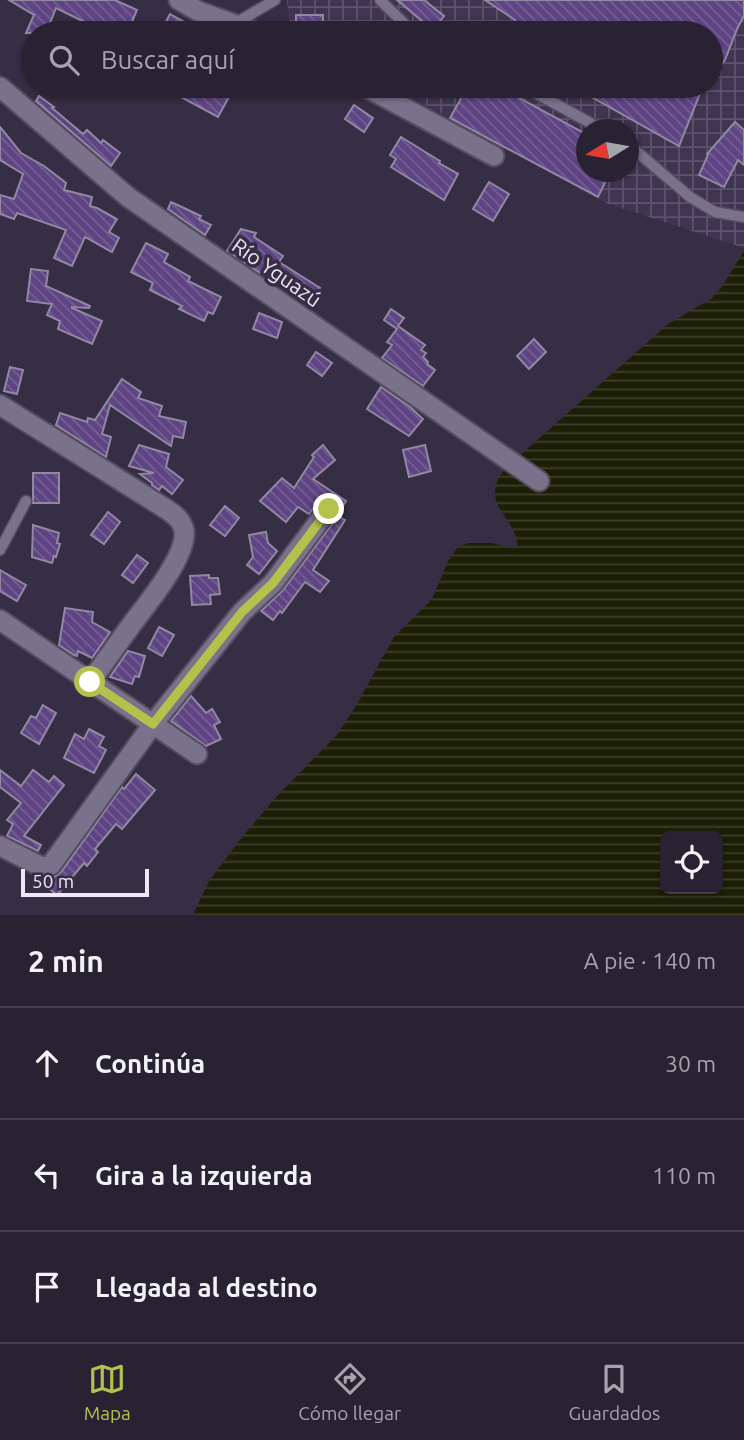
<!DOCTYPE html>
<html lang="es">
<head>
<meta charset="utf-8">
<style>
  body { margin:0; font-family:Ubuntu,sans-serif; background:#302a3b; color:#f1f3f6 }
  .controls { position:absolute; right:21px; bottom:21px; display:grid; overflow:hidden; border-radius:10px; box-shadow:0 2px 5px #0004 }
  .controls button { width:63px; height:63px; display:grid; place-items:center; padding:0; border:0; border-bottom:2px solid #443f4e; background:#282233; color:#f1f3f6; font:35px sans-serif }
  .compass { position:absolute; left:576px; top:119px; width:63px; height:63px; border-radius:50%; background:#282233; box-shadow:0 2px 5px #0004; rotate:259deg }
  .scale { position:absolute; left:21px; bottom:18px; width:128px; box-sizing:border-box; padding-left:7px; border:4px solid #ece8f6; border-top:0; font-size:19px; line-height:24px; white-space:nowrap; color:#ece8f6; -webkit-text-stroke:5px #362e44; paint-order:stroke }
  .stop { position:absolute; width:21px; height:21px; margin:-16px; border:5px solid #b3c24b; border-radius:50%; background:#fff }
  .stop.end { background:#b3c24b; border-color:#fff; box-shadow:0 2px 7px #0008 }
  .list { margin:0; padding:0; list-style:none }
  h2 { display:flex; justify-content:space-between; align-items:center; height:91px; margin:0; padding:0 28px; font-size:30px }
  h2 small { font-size:23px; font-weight:400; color:#a5a4ac }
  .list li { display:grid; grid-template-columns:46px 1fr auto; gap:21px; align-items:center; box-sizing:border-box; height:112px; padding:0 28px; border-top:2px solid #443f4e }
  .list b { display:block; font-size:26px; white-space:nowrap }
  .list em { font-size:23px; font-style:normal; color:#a5a4ac }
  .icon { flex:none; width:38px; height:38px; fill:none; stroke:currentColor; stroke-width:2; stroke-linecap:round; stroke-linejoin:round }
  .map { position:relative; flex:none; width:744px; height:915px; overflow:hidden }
  .search { position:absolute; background:#282233; box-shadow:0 2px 5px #0004; left:21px; right:21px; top:21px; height:77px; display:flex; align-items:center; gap:18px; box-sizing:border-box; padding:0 24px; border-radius:38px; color:#a5a4ac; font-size:26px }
  .sheet { height:427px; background:#282233 }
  nav { display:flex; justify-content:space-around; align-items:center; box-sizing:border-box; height:98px; border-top:2px solid #443f4e; background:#282233; font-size:19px; color:#a5a4ac }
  nav a { display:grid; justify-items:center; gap:4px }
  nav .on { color:#b3c24b }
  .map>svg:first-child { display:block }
</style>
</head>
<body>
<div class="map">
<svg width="744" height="915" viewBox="0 0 744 915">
  <defs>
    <pattern id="industrial-grid" width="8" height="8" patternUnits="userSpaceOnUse" patternTransform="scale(1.75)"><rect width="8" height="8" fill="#403551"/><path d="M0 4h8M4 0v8" fill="none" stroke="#5c526b"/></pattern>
    <pattern id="water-rules" width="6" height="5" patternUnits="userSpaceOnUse" patternTransform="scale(1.75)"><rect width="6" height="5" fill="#1c1f06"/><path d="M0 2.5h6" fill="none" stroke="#3d402b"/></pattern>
    <pattern id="building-back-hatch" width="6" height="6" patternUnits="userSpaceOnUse" patternTransform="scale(1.75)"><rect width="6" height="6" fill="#5e4483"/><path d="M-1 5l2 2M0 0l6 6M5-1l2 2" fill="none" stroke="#755f95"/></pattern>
  </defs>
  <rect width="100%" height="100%" fill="#362e44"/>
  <path fill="url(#industrial-grid)" fill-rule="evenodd" d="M287,0H744V248L606,203L391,86H711V33H295L290,31ZM586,130H628V172H586Z"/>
  <path fill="url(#water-rules)" fill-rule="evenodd" d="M744,251V915H193L209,881L243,836L277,796L336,736L356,706L394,637L432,599L448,561L458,547L469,543H491L514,548L517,546C518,523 489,509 496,485C497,478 504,471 508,466L668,324L711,299L721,288ZM665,836H718V889H665Z"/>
  <g fill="url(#building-back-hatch)" stroke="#9188a2" stroke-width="2">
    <path d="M9,0H115L137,10L127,33H107L56,8L46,33H26L34,15Z"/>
    <path d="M397,0H424L444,16L433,30Z"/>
    <path d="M485,0H744V16L737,29L725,60L711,79V33H508L515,20Z"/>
    <path d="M170,14L204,33H160Z"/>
    <rect x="296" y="15" width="27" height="18"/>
    <path d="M187,86H235L218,117L181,97Z"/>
    <path d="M468,86H497L586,134V172H610L598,197L450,118Z"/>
    <path d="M572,86H703L679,146Z"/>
    <path d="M39,96L54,107L52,108L83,134L87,130L101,143L103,140L120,153L111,166L36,101Z"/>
    <path d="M354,105L373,118L364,132L345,119Z"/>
    <path d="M735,122L744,130V165L738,160L724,187L699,175L708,155L707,154Z"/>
    <path d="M0,127L21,153L44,166L66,183L64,190L92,197L90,206L97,208L117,219L109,232L119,238L112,252L85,237L72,266L54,258L66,230L17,213L14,219L0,214V195L14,199L23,174L0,160Z"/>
    <path d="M401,137L440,161L439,163L458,174L444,200L391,167L396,159L390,155Z"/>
    <path d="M489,182L509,194L493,221L473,209Z"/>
    <path d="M171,202L201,216L199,219L211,225L205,235L168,209Z"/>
    <path d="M241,229L256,233L254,237L283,256L279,262L320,288L312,298L266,270L260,273L227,251Z"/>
    <path d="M146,243L168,254L164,262L190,277L188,281L221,297L213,314L208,312L204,321L179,309L182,306L150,290L153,283L131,272Z"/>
    <path d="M31,269L48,271L46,286L90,306L89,308L72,307V308L102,321L92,344L58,329L60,321L47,315L52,304L27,301Z"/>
    <path d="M391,309L404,318L398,326L425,345L421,350L426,353L423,357L428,362L427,364L435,370L423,386L382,358L392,345L387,342L397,329L384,320Z"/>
    <path d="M259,313L282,322L277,338L253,329Z"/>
    <path d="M534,339L546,352L529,369L517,356Z"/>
    <path d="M316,352L332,363L322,376L307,365Z"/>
    <path d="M10,367L23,370L17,394L4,391Z"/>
    <path d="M122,379L141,392L138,398L162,406L159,416L186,422L183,438L173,436L171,446L110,405L102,434L111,437L106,457L56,425L60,413L87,422L88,418L95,420Z"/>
    <path d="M381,387L409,406L423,419L409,436L367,409Z"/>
    <path d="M139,445L169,454L166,467L183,480L172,494L162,486L159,490L152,485V483L140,474L154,473L129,466Z"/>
    <path d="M323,445L335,460L313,479L346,501L341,509L340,504L337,499L331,496L325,497L319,501L309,514L298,507L286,522L260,501L282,478L294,488L314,457L312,455Z"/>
    <path d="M425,445L431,471L409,477L403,450Z"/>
    <rect x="33" y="473" width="26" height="30"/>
    <path d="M225,506L239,518L225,536L210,525Z"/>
    <path d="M108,512L120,522L104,544L91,535Z"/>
    <path d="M338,516L345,520L313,570L329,581L320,592L305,582L282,613L280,611L273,620L261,611L283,590Z"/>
    <path d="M33,525L59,533L57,543L60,544L56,557L54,556L52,563L32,557Z"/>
    <path d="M266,532L268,543L277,551L259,574L247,565L253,557L249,535Z"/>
    <path d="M137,555L148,563L133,583L122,575Z"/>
    <path d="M0,570L26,585L17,601L0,591Z"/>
    <path d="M209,575V578H218L220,594L210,595L211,604L192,605L190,576Z"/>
    <path d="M65,608L93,612L92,622L110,632L92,658L78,651L77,656L74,655L59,645Z"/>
    <path d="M159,627L174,635L162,656L148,648Z"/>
    <path d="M128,651L145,656L139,677L135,676L132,684L110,677Z"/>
    <path d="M191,696L206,713L212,709L220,722L214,725L221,739L206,746L171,721Z"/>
    <path d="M43,705L56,713L39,744L21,733L31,716L36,718Z"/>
    <path d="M89,729L104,737L99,746L106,750L94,773L64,758L75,734L84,739Z"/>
    <path d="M0,770L21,786L33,770L49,782L54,776L64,785L24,836L41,845L38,851L7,836L13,824L7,820L21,803L0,787Z"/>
    <path d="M136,774L155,790L122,829L116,824L95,849L98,852L87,866L84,863L57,895L41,882L44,879L54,877L61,872L122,787L124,789Z"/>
  </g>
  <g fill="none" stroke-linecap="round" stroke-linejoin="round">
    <g stroke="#544d5f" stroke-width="13">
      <g id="lane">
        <path d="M380,0L414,33"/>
        <path d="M234,24L275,0"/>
        <path d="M523,86L603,130"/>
        <path d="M628,144L690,197L715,212L744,217"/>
        <path d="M0,550L26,501"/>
      </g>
    </g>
    <g stroke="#544d5f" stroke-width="23">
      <g id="street">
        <path d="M179,0L198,11L258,33"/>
        <path d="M364,86L494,156"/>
        <path d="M0,87L128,197L539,481"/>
        <path d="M0,405L163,507C172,513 181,518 184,530C188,555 147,604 132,624C118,643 104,663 90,682"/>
        <path d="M0,620L197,754"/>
        <path d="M0,846L42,867L51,865L153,724L242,612L273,583L329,508"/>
      </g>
    </g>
    <use href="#lane" stroke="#7a718b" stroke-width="10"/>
    <use href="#street" stroke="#7a718b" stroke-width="19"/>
  </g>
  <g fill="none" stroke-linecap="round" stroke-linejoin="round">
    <path stroke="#b3c24b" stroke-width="9" d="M90,682L153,724L242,612L273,583L329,509"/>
  </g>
  <g text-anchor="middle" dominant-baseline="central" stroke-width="7" stroke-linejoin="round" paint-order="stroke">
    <g font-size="21" fill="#ece8f6" stroke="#362e44">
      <text transform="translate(277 272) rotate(35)">Río Yguazú</text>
    </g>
  </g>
</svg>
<div class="controls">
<button><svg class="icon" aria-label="locate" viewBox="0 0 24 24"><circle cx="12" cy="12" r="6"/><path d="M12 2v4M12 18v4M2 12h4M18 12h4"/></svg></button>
</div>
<svg class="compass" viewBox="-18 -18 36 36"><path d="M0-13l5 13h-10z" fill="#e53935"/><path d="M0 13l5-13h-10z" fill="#a5a4ac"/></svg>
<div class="scale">50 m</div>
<div class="stop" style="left:90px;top:682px"></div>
<div class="stop end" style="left:329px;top:509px"></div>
<div class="search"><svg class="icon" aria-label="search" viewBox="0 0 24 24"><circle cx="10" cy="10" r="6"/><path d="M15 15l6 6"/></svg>Buscar aquí</div>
</div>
<section class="sheet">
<h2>2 min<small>A pie · 140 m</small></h2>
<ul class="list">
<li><svg class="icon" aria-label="ahead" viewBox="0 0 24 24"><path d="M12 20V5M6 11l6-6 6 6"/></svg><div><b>Continúa</b></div><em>30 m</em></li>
<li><svg class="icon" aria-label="left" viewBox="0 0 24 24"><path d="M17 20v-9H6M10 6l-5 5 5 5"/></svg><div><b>Gira a la izquierda</b></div><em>110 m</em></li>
<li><svg class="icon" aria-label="arrive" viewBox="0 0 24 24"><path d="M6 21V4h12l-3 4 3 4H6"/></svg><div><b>Llegada al destino</b></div></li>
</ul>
</section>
<nav>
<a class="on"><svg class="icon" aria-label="map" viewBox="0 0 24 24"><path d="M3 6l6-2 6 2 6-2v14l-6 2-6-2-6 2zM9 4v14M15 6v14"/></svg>Mapa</a>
<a><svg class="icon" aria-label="directions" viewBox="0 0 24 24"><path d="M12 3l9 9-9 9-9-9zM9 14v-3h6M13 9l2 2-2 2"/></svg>Cómo llegar</a>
<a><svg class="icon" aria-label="saved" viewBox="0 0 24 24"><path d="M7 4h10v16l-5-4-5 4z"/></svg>Guardados</a>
</nav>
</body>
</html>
